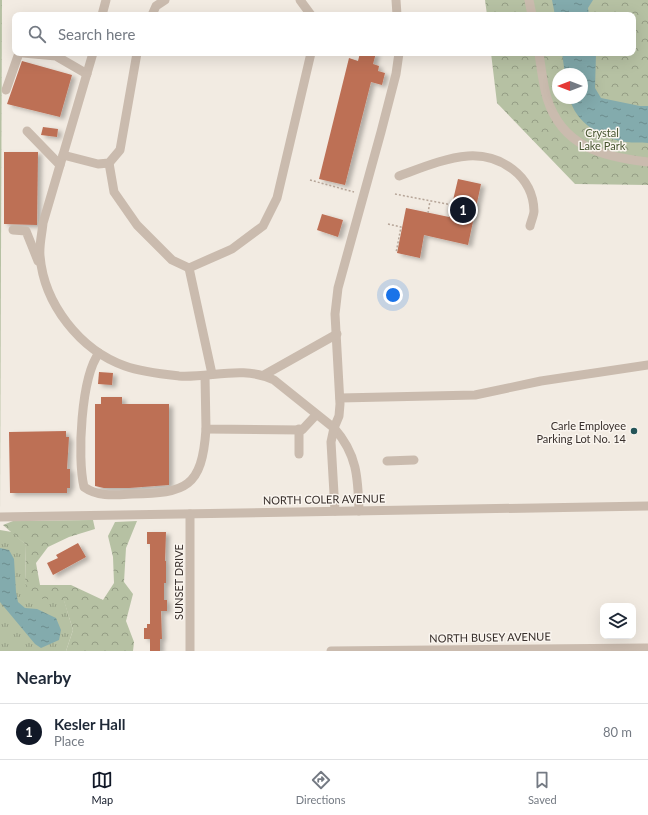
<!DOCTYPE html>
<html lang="en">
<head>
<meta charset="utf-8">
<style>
  body { margin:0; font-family:Lato,sans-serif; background:#f6f6f7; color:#1f2937 }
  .controls { position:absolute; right:12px; bottom:12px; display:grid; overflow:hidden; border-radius:8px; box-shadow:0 4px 16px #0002 }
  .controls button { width:36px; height:36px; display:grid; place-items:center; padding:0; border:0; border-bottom:1px solid #e0e1e3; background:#fff; color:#1f2937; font:20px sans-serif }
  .compass { position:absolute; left:552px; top:68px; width:36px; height:36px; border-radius:50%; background:#fff; box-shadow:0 4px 16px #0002; rotate:270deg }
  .you { position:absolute; left:393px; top:295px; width:14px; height:14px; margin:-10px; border:3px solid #fff; border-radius:50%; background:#1a73e8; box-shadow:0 0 0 6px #1a73e833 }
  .badge { display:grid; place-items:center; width:26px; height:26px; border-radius:50%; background:#111827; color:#fff; font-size:13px; font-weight:700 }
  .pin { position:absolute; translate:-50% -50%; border:2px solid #fff; box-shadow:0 1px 4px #0006 }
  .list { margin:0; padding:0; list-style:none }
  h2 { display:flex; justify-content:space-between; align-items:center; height:52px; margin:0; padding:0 16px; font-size:17px }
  h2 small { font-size:13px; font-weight:400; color:#747a83 }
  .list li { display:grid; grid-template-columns:26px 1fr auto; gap:12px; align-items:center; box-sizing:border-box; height:56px; padding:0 16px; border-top:1px solid #e0e1e3 }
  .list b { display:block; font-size:15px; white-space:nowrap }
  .list p { margin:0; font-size:13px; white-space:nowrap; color:#747a83 }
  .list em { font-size:13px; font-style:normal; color:#747a83 }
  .icon { flex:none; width:22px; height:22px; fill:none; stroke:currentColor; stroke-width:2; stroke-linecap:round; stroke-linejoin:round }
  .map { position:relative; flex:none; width:648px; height:651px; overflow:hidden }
  .search { position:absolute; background:#fff; box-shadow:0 4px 16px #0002; left:12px; right:12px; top:12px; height:44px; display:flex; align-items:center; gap:10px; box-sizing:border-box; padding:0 14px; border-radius:8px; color:#747a83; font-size:15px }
  .sheet { height:108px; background:#fff }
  nav { display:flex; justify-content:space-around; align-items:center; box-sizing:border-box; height:56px; border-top:1px solid #e0e1e3; background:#fff; font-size:11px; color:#747a83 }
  nav a { display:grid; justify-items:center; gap:2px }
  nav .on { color:#111827 }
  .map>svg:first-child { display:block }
</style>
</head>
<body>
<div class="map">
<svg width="648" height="651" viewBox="0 0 648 651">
  <defs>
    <pattern id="grass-tufts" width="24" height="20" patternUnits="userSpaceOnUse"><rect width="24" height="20" fill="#b6c1a3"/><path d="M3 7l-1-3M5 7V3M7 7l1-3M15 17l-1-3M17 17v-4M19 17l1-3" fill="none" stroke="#959d85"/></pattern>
    <pattern id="forest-crowns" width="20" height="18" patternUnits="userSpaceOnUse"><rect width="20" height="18" fill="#b6c1a3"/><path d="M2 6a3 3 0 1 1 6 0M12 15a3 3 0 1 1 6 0" fill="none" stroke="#959d85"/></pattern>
    <pattern id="water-ripples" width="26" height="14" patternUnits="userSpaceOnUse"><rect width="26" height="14" fill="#83abad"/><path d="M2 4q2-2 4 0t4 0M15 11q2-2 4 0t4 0" fill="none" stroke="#6c8c8d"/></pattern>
    <filter id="shadow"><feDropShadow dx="4" dy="2.5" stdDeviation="2" flood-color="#0004"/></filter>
  </defs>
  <rect width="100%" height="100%" fill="#f2ebe2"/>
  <path fill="url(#grass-tufts)" d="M0,530L12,532L26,545L25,583L64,600L73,630L66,651H0Z"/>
  <g fill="url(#forest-crowns)" fill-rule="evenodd">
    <path d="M0,0H2L0,517Z"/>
    <path d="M485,0H648V185L575,184L497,103L491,53H633V15H487ZM558,74H582V98H558Z"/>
    <path d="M93,520L95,529L69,537L48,547L36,563L40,585H71L103,600L114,583L113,557L108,536L115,522L137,521L126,548L124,582L133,594L126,621L134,642L133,651H66L73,630L64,601L35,598L25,583L26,545L3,525L13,521Z"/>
  </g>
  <g fill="url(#water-ripples)">
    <path d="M552,0H593L588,8L589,15H555Z"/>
    <path d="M562,53H596L595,88L601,98L640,106H648V143C641,142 633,143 626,142C603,139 574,122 570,98H582V74H565Z"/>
    <path d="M0,548L9,550L14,559L16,592L18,602L25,608L37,609L56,618L61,630L59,640L41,648L35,644L0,602Z"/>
  </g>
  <g fill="#bd6f55" filter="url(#shadow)">
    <path d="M360,53H376L373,64L379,66L378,71L385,73L382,85L371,82L345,185L319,179L349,58L358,61Z"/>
    <path d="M22,61L72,75L60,117L7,104Z"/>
    <path d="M43,127L58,129L57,137L41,135Z"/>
    <path d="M4,152H38L37,225L4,224Z"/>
    <path d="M458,179L481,184L468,245L424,235L420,258L397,253L406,208L449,217Z"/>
    <path d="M322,214L343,220L338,237L317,230Z"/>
    <path d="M99,372L113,373L112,385L98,384Z"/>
    <path d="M101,397H122V404H169V485L129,488H104L95,486V404H101Z"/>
    <path d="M66,431V437H69L67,469H70V488H67V493H10L9,432Z"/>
    <path d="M147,532H166L165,561H166V583H164V600H167V611H161L162,639H160V651H150V639H144V628H147V624H150V544H147Z"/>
    <path d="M78,543L86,557L53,575L47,563L58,558L56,555Z"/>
  </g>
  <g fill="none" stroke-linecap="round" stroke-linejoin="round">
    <g stroke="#b6a598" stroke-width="1.5" stroke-dasharray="2 2" stroke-linecap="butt">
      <path d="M310,180L354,192"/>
      <path d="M395,194L452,205"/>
      <path d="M428,213L430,201"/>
      <path d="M388,224L401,227L396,253"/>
    </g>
    <g stroke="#cabbae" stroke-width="9">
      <path d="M300,0L311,15"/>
      <path d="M396,0L397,15"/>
      <path d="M529,0L532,15"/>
      <path d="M102,15L106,0"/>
      <path d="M152,15L156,6L165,0"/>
      <path d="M23,53L56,56L87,74"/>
      <path d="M93,53L43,223C42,234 39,245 40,256C44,304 80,350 125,366C142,372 161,374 179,376C211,378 243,365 274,380L334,428L339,416L340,404L335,314L338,288L381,132L396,74L399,53"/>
      <path d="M539,53C541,68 543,84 547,98C562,147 603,157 648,162"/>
      <path d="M6,90L19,53"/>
      <path d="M27,131L60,165"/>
      <path d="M63,155L98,164L109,163L120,150L137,53"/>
      <path d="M109,163L114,192L137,225L172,260L189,268L232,249L263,226L277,198L311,53"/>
      <path d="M399,176C421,168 444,158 468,156C500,154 533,175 534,211C534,215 531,221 530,226"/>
      <path d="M13,230L26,231L38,261"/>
      <path d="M189,268L212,374"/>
      <path d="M99,353C81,377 77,458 84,487C98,497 115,495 132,494C186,493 202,488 206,429"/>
      <path d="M264,375L337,334"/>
      <path d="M205,376L206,429L302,430L316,415"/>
      <path d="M340,398L475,395L541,381L648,365"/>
      <path d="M334,428C357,454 358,477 359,511"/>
      <path d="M334,428L331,442L335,511"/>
      <path d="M299,429V454"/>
      <path d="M387,461L414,460"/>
      <path d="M0,517L648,506"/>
      <path d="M190,651V514"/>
      <path d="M331,651L648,648"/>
    </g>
  </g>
  <circle fill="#245458" stroke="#faf5ef" stroke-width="1.5" cx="634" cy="431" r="4"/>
  <g text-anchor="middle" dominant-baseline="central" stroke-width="3" stroke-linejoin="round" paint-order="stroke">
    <g font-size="11" fill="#485631" stroke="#faf5ef">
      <text x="602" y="132">Crystal<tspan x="602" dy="13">Lake Park</tspan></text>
    </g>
    <g font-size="11" fill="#39302c" stroke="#faf5ef" text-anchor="end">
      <text x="626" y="425">Carle Employee<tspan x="626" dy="13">Parking Lot No. 14</tspan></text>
    </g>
    <g font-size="11" fill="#39302c" stroke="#faf5ef">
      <text transform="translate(324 499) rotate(-1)">NORTH COLER AVENUE</text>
      <text transform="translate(178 582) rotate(-90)">SUNSET DRIVE</text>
      <text transform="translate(490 637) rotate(-1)">NORTH BUSEY AVENUE</text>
    </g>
  </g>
</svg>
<div class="controls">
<button><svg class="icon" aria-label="layers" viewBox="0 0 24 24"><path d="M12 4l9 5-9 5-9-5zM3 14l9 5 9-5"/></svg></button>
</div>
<svg class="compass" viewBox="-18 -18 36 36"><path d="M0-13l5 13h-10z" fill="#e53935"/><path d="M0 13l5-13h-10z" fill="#747a83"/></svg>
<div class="you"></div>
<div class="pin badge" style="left:463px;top:210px">1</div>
<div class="search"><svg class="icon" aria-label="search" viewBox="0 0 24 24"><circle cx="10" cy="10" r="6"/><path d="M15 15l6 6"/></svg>Search here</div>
</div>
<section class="sheet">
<h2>Nearby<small></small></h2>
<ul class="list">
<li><span class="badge">1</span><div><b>Kesler Hall</b><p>Place</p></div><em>80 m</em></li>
</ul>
</section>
<nav>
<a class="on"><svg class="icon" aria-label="map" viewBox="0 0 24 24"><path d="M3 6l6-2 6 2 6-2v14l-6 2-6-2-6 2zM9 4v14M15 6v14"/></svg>Map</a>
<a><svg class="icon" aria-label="directions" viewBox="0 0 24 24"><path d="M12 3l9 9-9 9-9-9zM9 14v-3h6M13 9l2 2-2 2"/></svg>Directions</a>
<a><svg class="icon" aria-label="saved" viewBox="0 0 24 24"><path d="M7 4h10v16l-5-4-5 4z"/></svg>Saved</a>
</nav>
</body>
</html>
